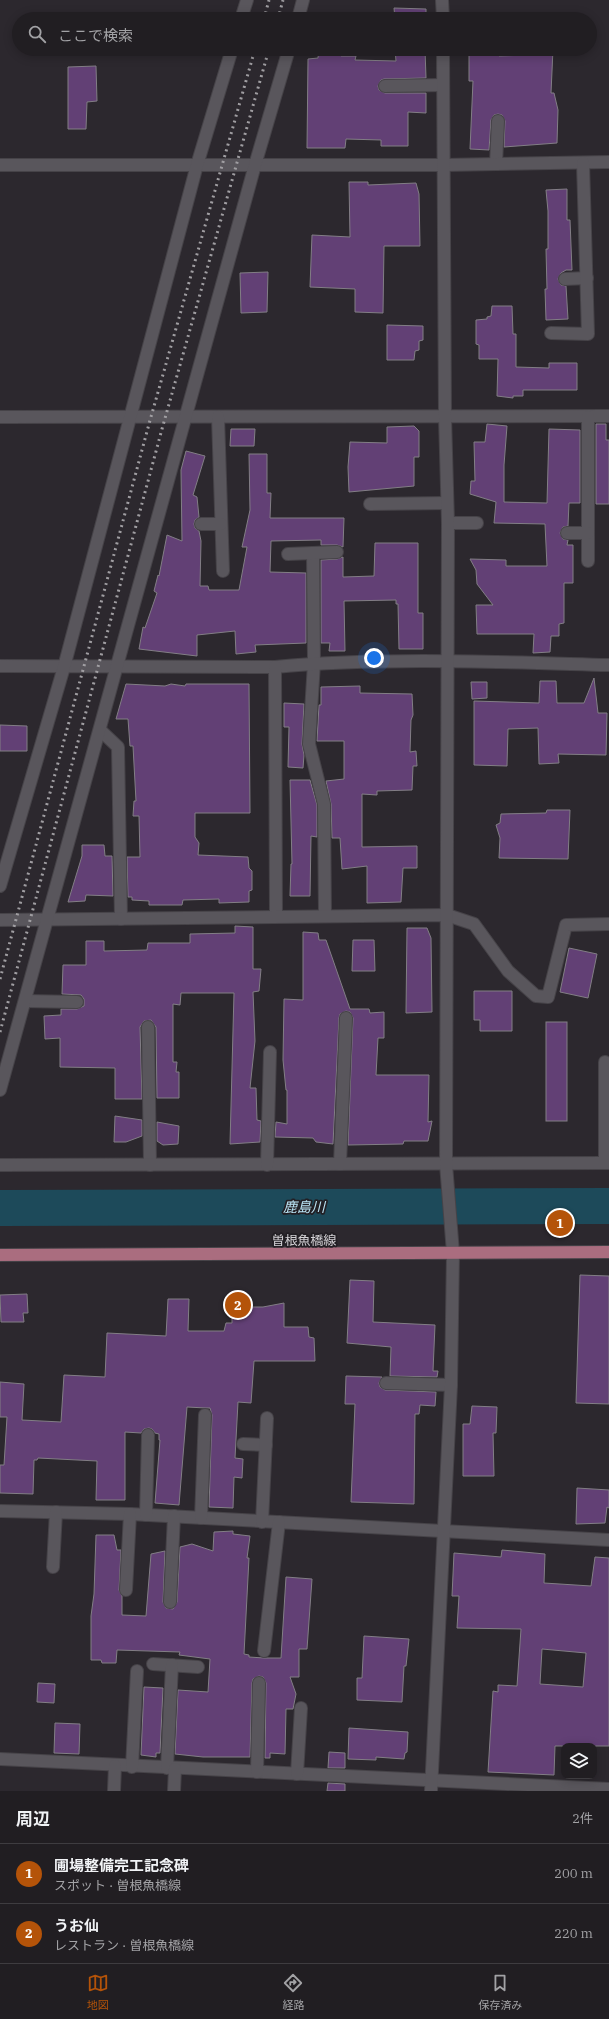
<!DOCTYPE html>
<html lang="ja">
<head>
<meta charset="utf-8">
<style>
  body { margin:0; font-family:"IBM Plex Serif","Noto Sans JP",serif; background:#2d2b2f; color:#f1f3f6 }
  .controls { position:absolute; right:12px; bottom:12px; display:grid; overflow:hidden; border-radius:8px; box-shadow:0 2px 10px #0003 }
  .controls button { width:36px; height:36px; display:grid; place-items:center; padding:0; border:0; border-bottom:1px solid #3e3c40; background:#211e22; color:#f1f3f6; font:20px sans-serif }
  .you { position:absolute; left:374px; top:658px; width:14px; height:14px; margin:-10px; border:3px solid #fff; border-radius:50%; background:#1a73e8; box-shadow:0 0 0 6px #1a73e833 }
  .badge { display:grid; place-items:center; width:26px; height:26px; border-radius:50%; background:#b45309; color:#fff; font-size:13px; font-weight:700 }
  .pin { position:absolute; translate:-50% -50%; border:2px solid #fff; box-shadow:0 1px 4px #0006 }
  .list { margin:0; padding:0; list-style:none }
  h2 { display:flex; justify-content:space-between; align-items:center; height:52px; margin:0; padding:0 16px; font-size:17px }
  h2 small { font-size:13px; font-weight:400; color:#a2a2a5 }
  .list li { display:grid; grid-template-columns:26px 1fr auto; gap:12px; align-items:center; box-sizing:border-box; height:60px; padding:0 16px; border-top:1px solid #3e3c40 }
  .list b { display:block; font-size:15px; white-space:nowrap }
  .list p { margin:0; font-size:13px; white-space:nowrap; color:#a2a2a5 }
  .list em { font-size:13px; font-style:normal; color:#a2a2a5 }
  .icon { flex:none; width:22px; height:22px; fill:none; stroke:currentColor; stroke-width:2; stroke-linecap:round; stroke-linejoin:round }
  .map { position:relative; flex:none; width:609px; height:1791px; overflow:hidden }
  .search { position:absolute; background:#211e22; box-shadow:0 2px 10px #0003; left:12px; right:12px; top:12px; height:44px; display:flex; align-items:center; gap:10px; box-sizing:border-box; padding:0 14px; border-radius:22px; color:#a2a2a5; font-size:15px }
  .sheet { height:172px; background:#211e22 }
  nav { display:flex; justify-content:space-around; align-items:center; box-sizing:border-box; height:56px; border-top:1px solid #3e3c40; background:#211e22; font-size:11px; color:#a2a2a5 }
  nav a { display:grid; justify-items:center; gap:2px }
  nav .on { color:#b45309 }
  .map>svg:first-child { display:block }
</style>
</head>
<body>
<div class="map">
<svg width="609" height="1791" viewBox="0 0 609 1791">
  <rect width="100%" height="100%" fill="#2c282e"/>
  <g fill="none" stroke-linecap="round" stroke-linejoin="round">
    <path stroke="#1d4a5a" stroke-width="36" d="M0,1208L609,1206"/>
  </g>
  <g fill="#624075" stroke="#827e85" fill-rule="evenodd">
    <path d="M394,8L426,9V19H395Z"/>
    <path d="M319,49H341V56H356L355,60L396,61L395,49H425L426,78L384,79L381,80L378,86L379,90L385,93H426V113L408,112V146H381V140L346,139L345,148H307L308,59L318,58Z"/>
    <path d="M530,49H553L551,93H554L558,110L557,143L504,147L505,121L502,115L498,114L494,115L491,120L489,150L470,149L473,81H469V54L499,55V56L530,55Z"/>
    <path d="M96,66L97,101L87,102L86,129H68V67Z"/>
    <path d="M349,182H368V185L416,183L419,194L420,246H384L383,313L355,312V289L310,287L312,235L350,237Z"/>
    <path d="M567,189V220H570L572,270H566L561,273L558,279L561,285L566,286L568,319L546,320L545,289H547L546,249H548V211L546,190Z"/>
    <path d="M268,272L267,312L241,313L240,273Z"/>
    <path d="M492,306H512L513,334H516V367L549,368V363H577V390H523V396H513V398L497,396L498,359H479V345L476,344V320L487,319V317L491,316Z"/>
    <path d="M387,325L423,326V340L419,341V350L415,351L414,360H387Z"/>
    <path d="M487,424L507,426L504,465V502L547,503L549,429L580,430V503H569L568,526L563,527L560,533L563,539L568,540L567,545H573V583H564V623L559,624V636H551L550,652L533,653L534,634H477L476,605H493L477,584L476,570L470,559L506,560V566H547L545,524L494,523L496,502L470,494L471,481H475L474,442H485Z"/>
    <path d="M596,424H606V440H609V504H596Z"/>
    <path d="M414,426L419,431V457H414V486L349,492L348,467L350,442L387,443V427Z"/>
    <path d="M231,429H255L254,446H230Z"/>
    <path d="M186,451L205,456L193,495L197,497L199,517L195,520L194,524L195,528L199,531L201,541L200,586H208L209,590H239L247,547H242L250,510L249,454H267V493H271L270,518H344L343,547L337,545H321V540L271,541L270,572L306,573V643L255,645L256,652L236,654L235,631L197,635V656L139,649L143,627L145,628L157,593L154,591L158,575L159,576L167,535L182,541L181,470Z"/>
    <path d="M375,543H418V613H423V649H399L398,604H396V600L344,601L345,651H329L330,643H321V560L337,559L343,557V577L374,576Z"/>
    <path d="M594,678L598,713H607L606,755L558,754L559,763L539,764L538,728L508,729L507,766L474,765V701L539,703L540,681H556L557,703H584Z"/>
    <path d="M471,682H487V698L472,699Z"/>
    <path d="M126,684L165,686L171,684L185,686L186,684H249L250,813H195V837L199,843L198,855L248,857L249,868L252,871V890L249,891V902L219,903V899L183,900L182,905H149V901L132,900V897H128L127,857H140L139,816H133L134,801H136L133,746H130L128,719H116Z"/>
    <path d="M360,686V693L412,694L413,715L411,720L410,752L416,751L417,766H413L412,790L377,791V795L362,794V847L417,846V868H403L401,902L367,903V866L342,869L340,838H332L331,804L326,781L344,779V741H317L319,705H321V687Z"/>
    <path d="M284,703L304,704L302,744L304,755L303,768L288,767L289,727H284Z"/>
    <path d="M0,725L27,726V751H0Z"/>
    <path d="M290,780H310L317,805V837L311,836L310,896H290L291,864H292Z"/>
    <path d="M547,810H570L568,859L499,858L500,838L496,825L500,823L501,814L546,813Z"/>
    <path d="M82,845H104L105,856H112L113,896L86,895L85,901L68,902L82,856Z"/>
    <path d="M235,926L253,927V969H261L259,991L253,992L255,1041L250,1088H256L257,1120L261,1121L260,1142L230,1144L234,993H181L180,1005L173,1004V1062H177L176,1072H179V1098H157L156,1027L151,1020L144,1021L140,1027L142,1099H115V1068L60,1067V1038L45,1039L44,1016L61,1015V1009H77L84,1006V999L81,995L62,994L63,965H86V941H104V951L147,950L148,943H190V934L235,933Z"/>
    <path d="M407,928H427L431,938L432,1012L406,1013Z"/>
    <path d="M303,932L318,933L319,940H326L350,1009H369L370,1013L384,1012V1038H378L376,1075H429L428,1122L432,1121L428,1141H404L403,1144L348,1145L353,1018L350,1012L346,1011L340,1014L339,1018L333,1144L316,1142L313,1138L275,1137L276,1122L287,1124V1090H286L283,1060L284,999L303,1000Z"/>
    <path d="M353,940H374L375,971H352Z"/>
    <path d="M569,948L597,954L588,998L560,992Z"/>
    <path d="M474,991H512V1031H480V1020H474Z"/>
    <rect x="546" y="1022" width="21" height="99"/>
    <path d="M115,1116L142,1120V1136L126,1142H114Z"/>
    <path d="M157,1122L179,1126L178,1144L163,1145L157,1141Z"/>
    <path d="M580,1275L609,1276V1404L576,1403Z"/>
    <path d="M350,1280L374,1281L373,1322L435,1325L433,1371H438L437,1377L390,1376L391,1347L347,1343Z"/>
    <path d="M27,1294L28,1313H23L24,1322H1L0,1295Z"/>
    <path d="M168,1299H189L188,1331H224L226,1323H232V1310H242L243,1307H263L284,1303V1327H308L309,1337L314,1338L315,1361H254L251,1403L238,1402L235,1458L243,1459L242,1478L234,1477L233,1508L209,1507L212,1415L210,1408H206L187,1407L179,1505L155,1503L160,1440H159V1434L155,1433L152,1429L149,1428L144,1429L141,1433L125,1432V1500H96L97,1461L38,1458L37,1460H34L33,1494L0,1493V1465H4L7,1417H0V1382L24,1384L22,1420L61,1422L64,1375L105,1377L107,1333L166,1336Z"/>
    <path d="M346,1376L382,1377L379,1383L380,1387L385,1390L436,1392L435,1406L420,1405L419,1414H415L414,1504L351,1502L355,1404H345Z"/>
    <path d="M472,1406L497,1407L496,1433H493L494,1476H463V1424H470Z"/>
    <path d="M577,1488L609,1490V1508L607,1507L605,1523L576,1524Z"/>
    <path d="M233,1531V1534L250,1536L247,1558H249L244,1654L249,1655V1657L264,1658H281L286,1577L312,1579L307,1649H299V1677H290L296,1694L293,1709H286L285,1754L270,1753V1758H265L266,1683L263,1677L259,1676L253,1679L252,1683L250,1757H203L175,1754L178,1690L208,1692L210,1659L179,1655L180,1652L117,1650L116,1663H102L101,1660H91V1616L94,1594L96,1535H114L117,1550H121L119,1590L122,1596V1615L146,1616L151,1554L165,1551L163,1602L166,1608L173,1609L177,1602L180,1547L192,1544L213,1551L214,1532Z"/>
    <path d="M502,1550L545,1554L544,1583L591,1586L595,1557L609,1558V1746H555L554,1775L488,1772L493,1691L498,1692V1685L517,1686L521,1629L457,1628L459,1596H452L454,1553L501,1557ZM542,1649L586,1653L583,1687L540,1684Z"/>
    <path d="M364,1636L409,1639L406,1666H404L402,1702L357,1700V1678H362Z"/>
    <path d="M38,1683L55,1684L54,1703L37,1702Z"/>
    <path d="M144,1687L163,1688L160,1753H156V1757L141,1755Z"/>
    <path d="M55,1723L80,1724L79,1754L54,1753Z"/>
    <path d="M349,1728L408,1732L407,1752L405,1753L404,1759L376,1757V1760L348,1759Z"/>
    <path d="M329,1752L345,1753V1768H328Z"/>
    <path d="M328,1783L345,1784V1791H327Z"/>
  </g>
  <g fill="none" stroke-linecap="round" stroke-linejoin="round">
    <g stroke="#464348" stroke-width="14">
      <g id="minor">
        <path d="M442,0L443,19"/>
        <path d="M241,19L247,0"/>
        <path d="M298,19L303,0"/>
        <path d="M385,86L443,85"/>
        <path d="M496,164L498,121"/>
        <path d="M0,165H444L609,162"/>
        <path d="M565,279L587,278"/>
        <path d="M551,333L588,334L583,163"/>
        <path d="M0,417L609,416"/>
        <path d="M218,417L223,571"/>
        <path d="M588,417V561"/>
        <path d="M370,504L447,503"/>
        <path d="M448,523H477"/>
        <path d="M201,524H221"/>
        <path d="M567,533H588"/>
        <path d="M313,553L314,663L309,744L324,804L325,916"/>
        <path d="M288,554L337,552"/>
        <path d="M0,666L275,667C386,657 498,662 609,665"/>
        <path d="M275,667L276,916"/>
        <path d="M100,730L118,747L121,919"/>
        <path d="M0,886L64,667L197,165L232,49"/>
        <path d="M0,920L447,915L474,924L508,971L536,996L548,997L566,925L609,924"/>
        <path d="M25,1001L77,1002"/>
        <path d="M148,1027L150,1165"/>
        <path d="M0,1090L255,165L289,49"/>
        <path d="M605,1163V1062"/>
        <path d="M340,1164L346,1018"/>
        <path d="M0,1165L609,1163"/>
        <path d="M267,1165L270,1052"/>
        <path d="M386,1383L451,1385"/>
        <path d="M243,1444L266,1445"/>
        <path d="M0,1511L130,1514L609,1540"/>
        <path d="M146,1515L148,1435"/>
        <path d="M201,1518L205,1415"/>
        <path d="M262,1522L267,1418"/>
        <path d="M53,1567L56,1512"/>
        <path d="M126,1590L130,1514"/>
        <path d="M170,1602L174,1516"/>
        <path d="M264,1651L279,1522"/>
        <path d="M153,1664L198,1667"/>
        <path d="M0,1759L609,1789"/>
        <path d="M132,1767L137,1671"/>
        <path d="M167,1768L172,1665"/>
        <path d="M257,1772L259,1683"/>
        <path d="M297,1774L301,1708"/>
        <path d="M114,1791L115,1766"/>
        <path d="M174,1791L175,1769"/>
        <path d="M431,1791L451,1385L453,1253L446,1164L448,523L445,417L443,49"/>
      </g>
    </g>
    <g stroke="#464348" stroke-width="14">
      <path id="major" d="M0,1255L609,1252"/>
    </g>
    <use href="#minor" stroke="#59565c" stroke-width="12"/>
    <use href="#major" stroke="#aa6d7f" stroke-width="12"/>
    <g stroke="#a09ea2" stroke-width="3" stroke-dasharray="2 4" stroke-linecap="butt">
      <path d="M264,19L269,0"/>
      <path d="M278,19L283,0"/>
      <path d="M0,979L149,424L255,49"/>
      <path d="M0,1032L162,429L269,49"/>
    </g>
  </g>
  <g text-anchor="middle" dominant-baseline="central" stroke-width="3.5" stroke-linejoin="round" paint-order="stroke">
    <g font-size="13" fill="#d3d1d5" stroke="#221f24">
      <text x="304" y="1240">曽根魚橋線</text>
    </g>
    <g font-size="14" font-style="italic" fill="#bae4f5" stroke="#221f24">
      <text x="304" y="1207">鹿島川</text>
    </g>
  </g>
</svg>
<div class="controls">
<button><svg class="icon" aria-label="layers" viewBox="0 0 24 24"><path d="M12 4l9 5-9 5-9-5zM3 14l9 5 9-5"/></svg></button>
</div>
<div class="you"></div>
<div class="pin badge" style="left:560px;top:1223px">1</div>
<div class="pin badge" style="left:238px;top:1305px">2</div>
<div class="search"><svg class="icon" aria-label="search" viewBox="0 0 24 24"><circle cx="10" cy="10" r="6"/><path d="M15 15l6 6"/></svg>ここで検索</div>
</div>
<section class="sheet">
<h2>周辺<small>2件</small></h2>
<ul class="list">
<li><span class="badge">1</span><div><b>圃場整備完工記念碑</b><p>スポット · 曽根魚橋線</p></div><em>200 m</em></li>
<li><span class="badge">2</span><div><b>うお仙</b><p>レストラン · 曽根魚橋線</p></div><em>220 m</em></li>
</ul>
</section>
<nav>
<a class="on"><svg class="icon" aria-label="map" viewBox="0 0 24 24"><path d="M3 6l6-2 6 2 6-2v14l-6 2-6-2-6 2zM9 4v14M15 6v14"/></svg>地図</a>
<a><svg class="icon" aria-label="directions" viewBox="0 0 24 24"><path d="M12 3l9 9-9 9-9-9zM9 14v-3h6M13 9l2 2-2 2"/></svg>経路</a>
<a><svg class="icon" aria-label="saved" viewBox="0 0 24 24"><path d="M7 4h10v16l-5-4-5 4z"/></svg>保存済み</a>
</nav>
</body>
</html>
